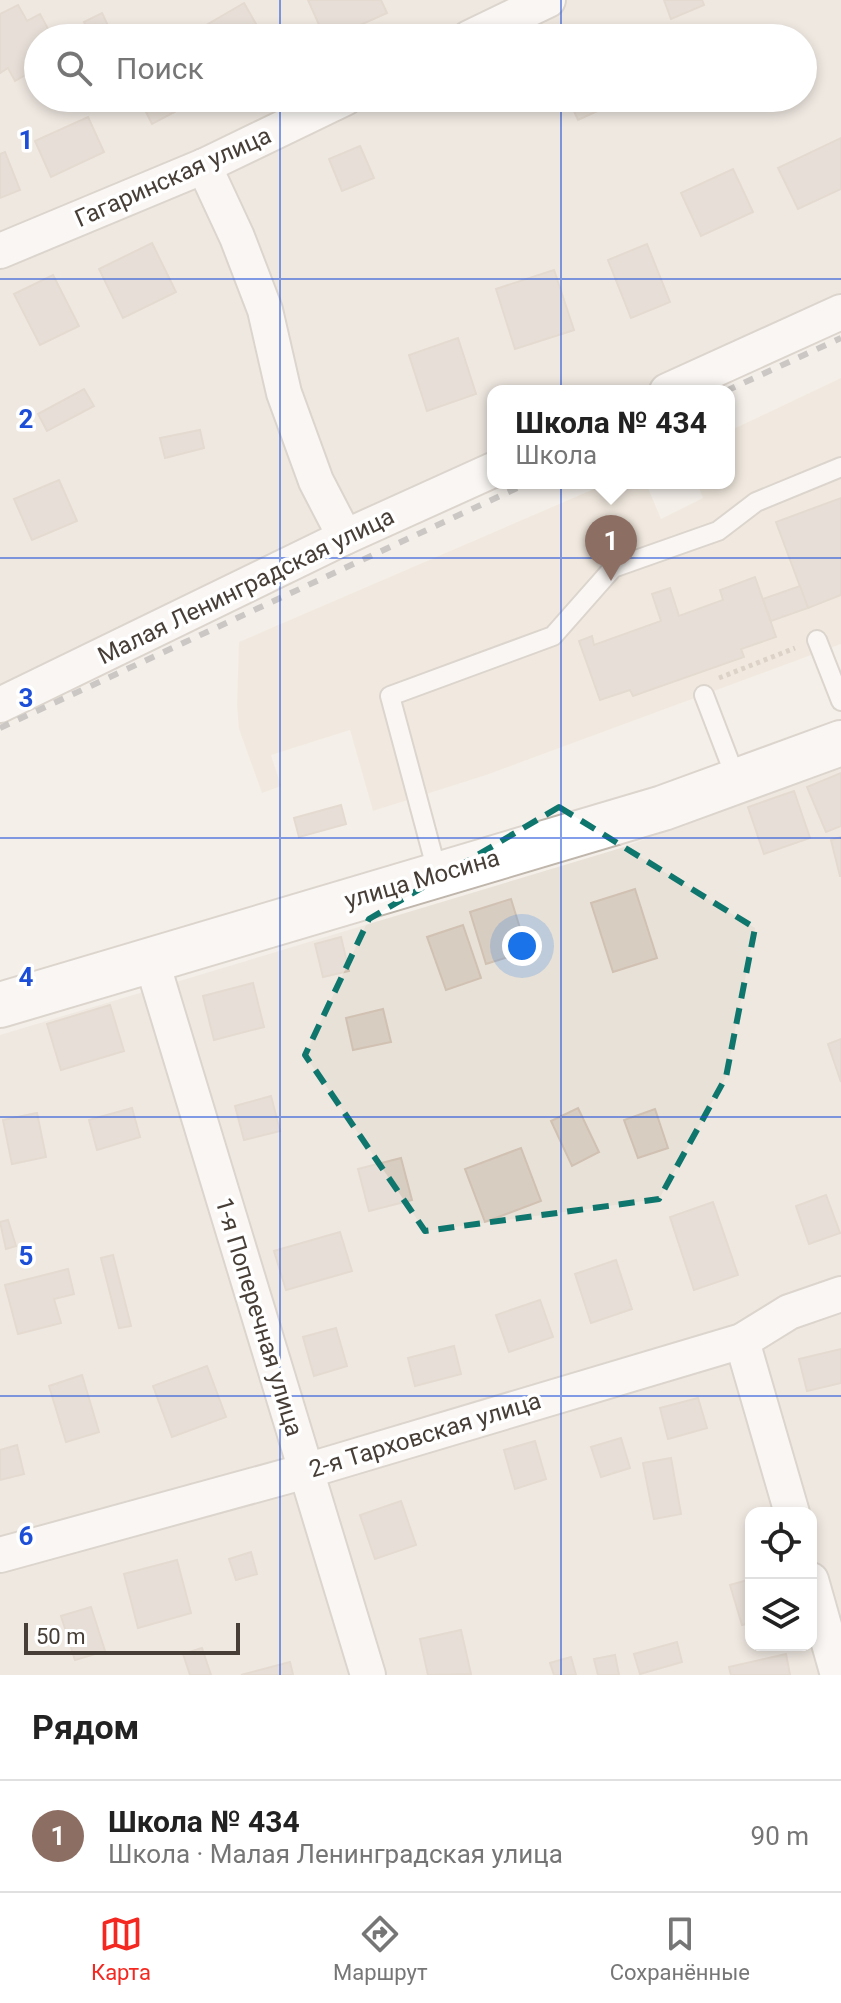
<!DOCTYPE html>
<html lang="ru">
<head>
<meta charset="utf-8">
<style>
  body { margin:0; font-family:Roboto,sans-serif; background:#f6f6f6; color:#222 }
  .controls { position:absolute; right:24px; bottom:24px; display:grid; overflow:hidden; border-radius:16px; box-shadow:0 4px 12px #0003 }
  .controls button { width:72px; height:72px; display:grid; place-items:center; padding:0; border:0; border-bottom:2px solid #e0e0e0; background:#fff; color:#222; font:40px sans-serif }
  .scale { position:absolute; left:24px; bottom:20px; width:216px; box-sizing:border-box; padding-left:8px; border:4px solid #473f37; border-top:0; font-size:22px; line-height:28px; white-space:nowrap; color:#473f37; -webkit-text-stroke:6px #fff; paint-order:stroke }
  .you { position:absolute; left:522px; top:946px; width:28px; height:28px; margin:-20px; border:6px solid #fff; border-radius:50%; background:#1a73e8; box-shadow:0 0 0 12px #1a73e833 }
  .badge { display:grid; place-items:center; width:52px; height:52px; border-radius:50%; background:#f42820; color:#fff; font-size:26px; font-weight:700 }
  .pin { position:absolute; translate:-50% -66px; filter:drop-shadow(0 2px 4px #0008) }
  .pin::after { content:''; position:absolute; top:42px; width:28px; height:24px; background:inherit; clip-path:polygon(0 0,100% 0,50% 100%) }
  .popup { position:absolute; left:487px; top:385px; width:248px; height:104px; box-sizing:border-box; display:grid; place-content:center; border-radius:16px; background:#fff; filter:drop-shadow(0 2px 6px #0005); font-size:26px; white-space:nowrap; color:#767676 }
  .popup b { font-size:30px; color:#222 }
  .popup::after { content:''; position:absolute; left:50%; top:100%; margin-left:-16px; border:16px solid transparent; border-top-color:#fff }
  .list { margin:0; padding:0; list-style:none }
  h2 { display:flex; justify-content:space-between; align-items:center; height:104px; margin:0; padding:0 32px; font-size:34px }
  h2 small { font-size:26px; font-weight:400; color:#767676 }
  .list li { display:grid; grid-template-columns:52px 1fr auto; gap:24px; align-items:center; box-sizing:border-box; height:112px; padding:0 32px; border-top:2px solid #e0e0e0 }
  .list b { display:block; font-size:30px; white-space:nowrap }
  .list p { margin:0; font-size:26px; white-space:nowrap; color:#767676 }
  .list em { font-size:26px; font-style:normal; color:#767676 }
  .icon { flex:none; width:44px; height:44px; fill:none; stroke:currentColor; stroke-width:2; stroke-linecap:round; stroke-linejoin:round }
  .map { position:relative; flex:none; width:841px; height:1675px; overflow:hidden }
  .search { position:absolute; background:#fff; box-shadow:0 4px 12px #0003; left:24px; right:24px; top:24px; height:88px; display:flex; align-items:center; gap:20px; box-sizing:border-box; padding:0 28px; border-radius:44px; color:#767676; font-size:30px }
  .sheet { height:216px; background:#fff }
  nav { display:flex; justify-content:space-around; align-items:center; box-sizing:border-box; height:112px; border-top:2px solid #e0e0e0; background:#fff; font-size:22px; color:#767676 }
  nav a { display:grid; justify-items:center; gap:4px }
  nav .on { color:#f42820 }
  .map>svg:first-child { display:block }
</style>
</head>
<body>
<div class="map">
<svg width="841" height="1675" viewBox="0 0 841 1675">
  <rect width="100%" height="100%" fill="#f4efe9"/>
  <g fill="#e8e1d7" fill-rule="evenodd">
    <path d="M0,0H841V298L641,391H493V460L0,690ZM38,38H803V98H38Z"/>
    <path d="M841,765V1675H0V1035L621,848ZM751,1513H811V1645H751Z"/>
  </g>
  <path fill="#ede3d3" d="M841,378V644L486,775L373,811L350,730L271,755L281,786L262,793L239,729L237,706L239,642L608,483H646L661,519L703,498L697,483H729V431Z"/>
  <g fill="#d8cdc1" stroke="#d0c1b2" stroke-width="2">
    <path d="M308,0H381L387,13L331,38H325Z"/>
    <path d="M664,0H702L704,5L671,19Z"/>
    <path d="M244,3L264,38H184Z"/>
    <path d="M18,5L27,21L40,14L53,38H38V68L15,81L8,68L0,73V14Z"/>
    <path d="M102,13L111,32L99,38H91L84,22Z"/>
    <path d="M139,98H174L180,109L152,124Z"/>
    <path d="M568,98H608L611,105L578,120Z"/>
    <path d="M88,117L104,152L51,177L35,141Z"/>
    <path d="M841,138V189L798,209L778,168Z"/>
    <path d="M360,146L374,178L342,191L329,159Z"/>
    <path d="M5,152L20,190L0,198V154Z"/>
    <path d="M733,169L753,212L701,236L681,193Z"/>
    <path d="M152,243L176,292L123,318L99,269Z"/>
    <path d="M647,244L670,302L631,318L608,260Z"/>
    <path d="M554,270L574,330L515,349L496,289Z"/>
    <path d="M53,275L79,326L40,345L14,294Z"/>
    <path d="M458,338L476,394L427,411L409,355Z"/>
    <path d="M84,389L94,406L47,431L38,414Z"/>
    <path d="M200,430L204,448L165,458L160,438Z"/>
    <path d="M59,480L77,521L32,540L14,499Z"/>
    <path d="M841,498V595L808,608L776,522Z"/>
    <path d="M755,577L776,637L741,649L744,657L633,696L630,690L600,700L579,641L592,636L594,645L661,621L652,594L670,588L679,616L723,600L720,590Z"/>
    <path d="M800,586L808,608L771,621L763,599Z"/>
    <path d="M841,773V826L826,832L807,787Z"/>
    <path d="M794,791L810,838L764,854L748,807Z"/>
    <path d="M341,805L346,824L299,837L294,818Z"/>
    <path d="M841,837V876H840L831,840Z"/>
    <path d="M635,889L657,958L613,972L591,903Z"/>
    <path d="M511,899L527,951L486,964L470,912Z"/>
    <path d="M463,925L481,978L446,990L427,937Z"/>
    <path d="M341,937L349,971L323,977L315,944Z"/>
    <path d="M253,983L264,1027L214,1040L203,996Z"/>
    <path d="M110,1005L124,1051L61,1070L47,1024Z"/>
    <path d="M383,1009L391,1042L353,1050L346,1018Z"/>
    <path d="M841,1039V1082L828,1044Z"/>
    <path d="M271,1096L280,1131L244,1140L235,1106Z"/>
    <path d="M132,1108L140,1137L97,1150L89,1120Z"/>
    <path d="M578,1108L599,1152L572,1166L551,1121Z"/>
    <path d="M655,1109L668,1148L638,1158L624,1120Z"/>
    <path d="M37,1113L46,1157L12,1164L3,1120Z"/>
    <path d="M521,1148L541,1201L485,1222L465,1169Z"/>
    <path d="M401,1158L412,1200L369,1211L358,1169Z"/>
    <path d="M826,1195L840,1233L809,1244L796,1206Z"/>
    <path d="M713,1202L738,1275L694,1290L670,1217Z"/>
    <path d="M8,1220L16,1246L6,1249L0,1222Z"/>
    <path d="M340,1232L352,1271L286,1290L274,1251Z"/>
    <path d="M113,1255L131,1326L119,1328L101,1258Z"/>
    <path d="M616,1260L632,1309L591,1323L575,1274Z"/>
    <path d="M68,1269L74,1294L54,1299L61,1323L18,1334L5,1285Z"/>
    <path d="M540,1300L553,1337L509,1352L496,1315Z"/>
    <path d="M336,1328L347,1366L314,1376L303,1337Z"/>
    <path d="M454,1346L461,1374L415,1386L408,1358Z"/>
    <path d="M841,1349V1383L807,1391L799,1359Z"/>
    <path d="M207,1366L226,1417L172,1437L153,1386Z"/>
    <path d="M82,1375L99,1432L66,1442L49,1386Z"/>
    <path d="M698,1398L707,1428L668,1439L660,1408Z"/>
    <path d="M621,1438L630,1468L601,1477L591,1447Z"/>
    <path d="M535,1441L546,1479L515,1489L504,1450Z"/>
    <path d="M17,1445L24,1474L0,1480V1450Z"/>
    <path d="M671,1458L681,1514L654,1519L643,1463Z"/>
    <path d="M401,1501L416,1545L375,1559L360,1515Z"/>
    <path d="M251,1552L257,1574L236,1580L229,1559Z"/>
    <path d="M177,1560L191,1613L138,1628L124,1574Z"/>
    <path d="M751,1579V1623L742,1625L730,1585Z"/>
    <path d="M91,1607L105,1651L75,1660L61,1616Z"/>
    <path d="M461,1630L471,1674L428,1675L420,1639Z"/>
    <path d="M677,1642L682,1662L640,1674L634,1654Z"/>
    <path d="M202,1648L211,1675H190L183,1654Z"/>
    <path d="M786,1654L790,1675H731L729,1667Z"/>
    <path d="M615,1655L619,1675H598L594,1659Z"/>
    <path d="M571,1657L576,1675H554L550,1663Z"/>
    <path d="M290,1662L293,1675H241Z"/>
  </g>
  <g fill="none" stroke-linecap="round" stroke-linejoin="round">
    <g stroke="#bfb6ac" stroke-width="22">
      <g id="service">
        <path d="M817,640L841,701"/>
        <path d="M704,695L737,781"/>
        <path d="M438,875L390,696L553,636L613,568L718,531L756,502L841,467"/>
      </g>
    </g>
    <g stroke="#bfb6ac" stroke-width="38">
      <g id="minor">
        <path d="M469,38L548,0"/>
        <path d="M204,166L237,237L265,310L284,393L316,481L345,537"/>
        <path d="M0,251L204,166L345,98"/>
        <path d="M667,391L841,312"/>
        <path d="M0,705L345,537L493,470"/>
        <path d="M151,959L368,1675"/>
        <path d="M742,1341L792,1513"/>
        <path d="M0,1555L306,1471L742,1341L789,1312L841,1294"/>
        <path d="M811,1580L838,1675"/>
      </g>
    </g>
    <g stroke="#bfb6ac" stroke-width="48">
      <path id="tertiary" d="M0,1005L663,808L841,743"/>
    </g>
    <path stroke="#c1b09d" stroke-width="5" stroke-dasharray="4 4" stroke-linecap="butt" d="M719,678L795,648"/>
    <use href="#service" stroke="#fff" stroke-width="18"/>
    <use href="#minor" stroke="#fff" stroke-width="34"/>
    <use href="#tertiary" stroke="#fff" stroke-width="44"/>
    <g stroke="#979797" stroke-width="6" stroke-dasharray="10 10" stroke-linecap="butt">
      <path d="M726,391L841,338"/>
      <path d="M0,728L528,483"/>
    </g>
  </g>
  <path d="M0 0H841V1675H0ZM559,807L755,928L726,1077L659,1199L425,1231L305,1055L369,919Z" fill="#f4efe9" fill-opacity=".55" fill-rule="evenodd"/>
  <path fill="none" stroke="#0f766e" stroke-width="6" stroke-dasharray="16 10" stroke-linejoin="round" d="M559,807L755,928L726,1077L659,1199L425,1231L305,1055L369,919Z"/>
  <path fill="none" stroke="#1d4ed8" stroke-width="2" stroke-opacity="0.55" d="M280,0V38M561,0V38M280,98V1675M561,98V1675M0,279H841M0,558H841M0,838H841M0,1117H841M0,1396H841"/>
  <g text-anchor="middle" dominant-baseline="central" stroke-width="7" stroke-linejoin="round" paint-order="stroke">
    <g font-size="24" fill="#473f37" stroke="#fff">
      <text transform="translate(173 177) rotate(-24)">Гагаринская улица</text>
      <text transform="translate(246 586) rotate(-26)">Малая Ленинградская улица</text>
      <text transform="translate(422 879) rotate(-16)">улица Мосина</text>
      <text transform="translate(259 1317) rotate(73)">1-я Поперечная улица</text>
      <text transform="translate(425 1435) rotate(-17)">2-я Тарховская улица</text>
    </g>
  </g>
  <g font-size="26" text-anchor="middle" font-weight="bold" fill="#1d4ed8" stroke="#fff" stroke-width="7" stroke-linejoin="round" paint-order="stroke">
    <text x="26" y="149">1</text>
    <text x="26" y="428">2</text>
    <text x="26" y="707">3</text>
    <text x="26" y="986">4</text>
    <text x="26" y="1265">5</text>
    <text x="26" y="1545">6</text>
  </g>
</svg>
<div class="controls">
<button><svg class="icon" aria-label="locate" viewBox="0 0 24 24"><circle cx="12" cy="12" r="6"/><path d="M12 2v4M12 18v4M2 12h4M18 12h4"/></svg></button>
<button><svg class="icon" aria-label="layers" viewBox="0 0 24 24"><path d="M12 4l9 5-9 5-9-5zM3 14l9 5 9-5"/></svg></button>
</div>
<div class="scale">50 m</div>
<div class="you"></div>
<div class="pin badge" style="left:611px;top:581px;background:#8d6e63">1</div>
<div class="popup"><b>Школа № 434</b>Школа</div>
<div class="search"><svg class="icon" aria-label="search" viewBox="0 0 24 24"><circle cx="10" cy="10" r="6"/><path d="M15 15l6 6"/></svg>Поиск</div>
</div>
<section class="sheet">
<h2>Рядом<small></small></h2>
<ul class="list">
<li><span class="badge" style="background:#8d6e63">1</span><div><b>Школа № 434</b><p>Школа · Малая Ленинградская улица</p></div><em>90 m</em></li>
</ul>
</section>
<nav>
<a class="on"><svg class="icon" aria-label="map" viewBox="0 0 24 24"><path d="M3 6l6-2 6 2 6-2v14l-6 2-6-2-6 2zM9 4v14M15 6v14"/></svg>Карта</a>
<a><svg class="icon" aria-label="directions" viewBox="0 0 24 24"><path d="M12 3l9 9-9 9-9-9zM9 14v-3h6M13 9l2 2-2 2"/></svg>Маршрут</a>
<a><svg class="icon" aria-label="saved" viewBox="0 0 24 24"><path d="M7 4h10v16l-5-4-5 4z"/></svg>Сохранённые</a>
</nav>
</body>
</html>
